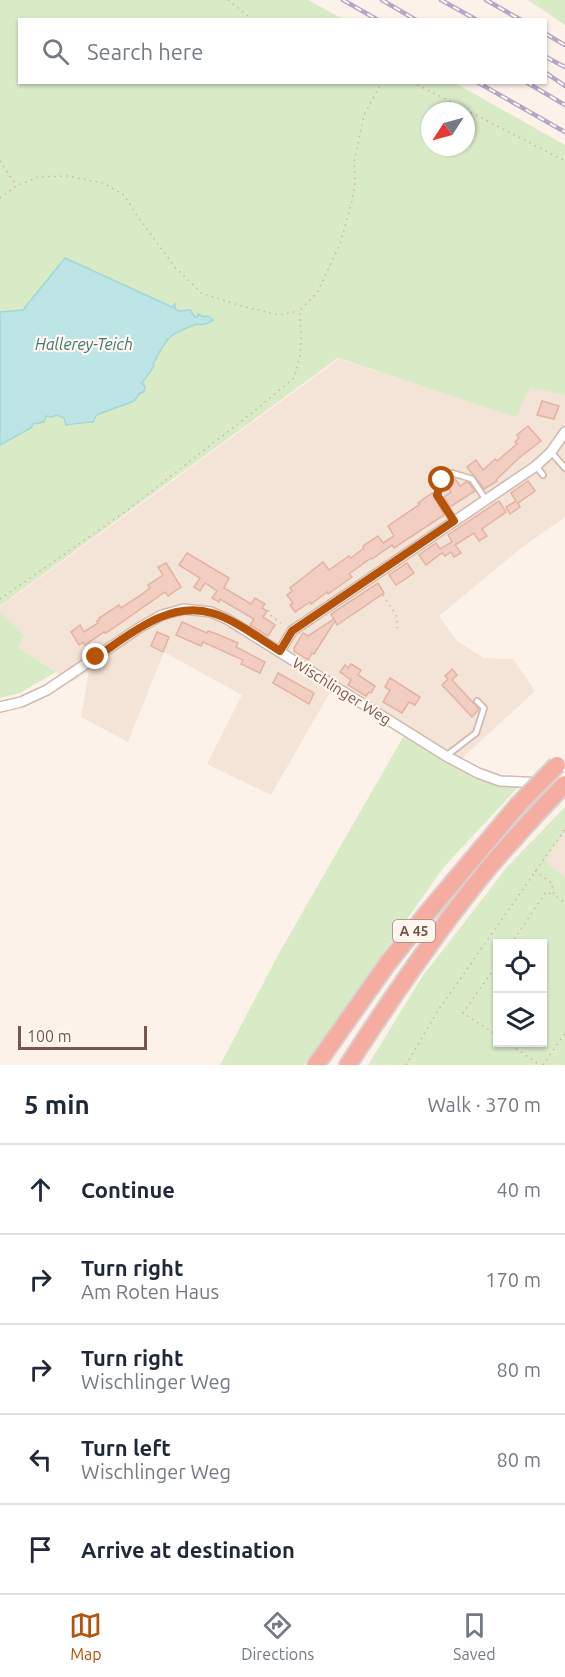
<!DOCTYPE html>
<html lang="en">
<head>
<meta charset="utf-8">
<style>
  body { margin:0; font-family:Ubuntu,sans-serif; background:#f6f6f7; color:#1f2937 }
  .controls { position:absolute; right:18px; bottom:18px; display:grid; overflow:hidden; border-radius:0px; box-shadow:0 2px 4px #0004 }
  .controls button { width:54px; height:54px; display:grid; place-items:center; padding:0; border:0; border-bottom:2px solid #e0e1e3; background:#fff; color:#1f2937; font:30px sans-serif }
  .compass { position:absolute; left:421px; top:102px; width:54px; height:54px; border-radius:50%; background:#fff; box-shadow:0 2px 4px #0004; rotate:234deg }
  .scale { position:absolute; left:18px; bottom:15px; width:129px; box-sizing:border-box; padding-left:6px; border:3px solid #76564d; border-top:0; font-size:16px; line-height:21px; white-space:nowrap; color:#76564d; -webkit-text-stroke:4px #fff7ef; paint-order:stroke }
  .stop { position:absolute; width:18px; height:18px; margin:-14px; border:4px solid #b45309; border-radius:50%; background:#fff }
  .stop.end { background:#b45309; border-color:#fff; box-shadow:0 2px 6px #0008 }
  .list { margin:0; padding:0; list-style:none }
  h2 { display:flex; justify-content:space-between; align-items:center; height:78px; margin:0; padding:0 24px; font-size:26px }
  h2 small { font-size:20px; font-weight:400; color:#747a83 }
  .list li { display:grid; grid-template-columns:39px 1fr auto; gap:18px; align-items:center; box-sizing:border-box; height:90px; padding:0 24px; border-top:2px solid #e0e1e3 }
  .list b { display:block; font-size:22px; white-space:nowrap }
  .list p { margin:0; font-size:20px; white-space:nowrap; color:#747a83 }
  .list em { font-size:20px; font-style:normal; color:#747a83 }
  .icon { flex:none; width:33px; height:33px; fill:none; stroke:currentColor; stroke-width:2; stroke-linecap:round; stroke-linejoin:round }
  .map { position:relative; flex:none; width:565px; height:1065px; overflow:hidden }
  .search { position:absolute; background:#fff; box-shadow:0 2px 4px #0004; left:18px; right:18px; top:18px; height:66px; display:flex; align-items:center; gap:15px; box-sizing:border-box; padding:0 21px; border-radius:0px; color:#747a83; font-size:22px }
  .sheet { height:528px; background:#fff }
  nav { display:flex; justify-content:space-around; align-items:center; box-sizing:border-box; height:84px; border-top:2px solid #e0e1e3; background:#fff; font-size:16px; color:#747a83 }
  nav a { display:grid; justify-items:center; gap:3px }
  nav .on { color:#b45309 }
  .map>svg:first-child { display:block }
</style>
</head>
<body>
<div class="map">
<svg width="565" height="1065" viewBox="0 0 565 1065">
  <rect width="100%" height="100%" fill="#fcf2e9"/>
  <g fill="#f4e3d7">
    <path d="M339,359L515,416L530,388L565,395V517L520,549L439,616L457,641L484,658L513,659L535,691L457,763L333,687L271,795L207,764L242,695L164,652L128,742L81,717L89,671L72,682L19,648L24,635L0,612V607Z"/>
    <path d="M565,832V877L545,861Z"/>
  </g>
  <g fill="#d9eac7" fill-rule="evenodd">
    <path d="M0,0H308L343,19L20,20V82L455,83L565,145V395L530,388L516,417L338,358L0,606V445L31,428C40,417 52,412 64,418L65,423L93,422L99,414L134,401L140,393L144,379L154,366L153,364L166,339L204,317L198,316L195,317L190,311H179L175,309V306L172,307L65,258L23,310L0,312ZM430,111H466V147H430Z"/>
    <path d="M528,0H565V25Z"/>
    <path d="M0,612L24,635L19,648L56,672L20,693L0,698Z"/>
    <path d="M406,732L446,756L521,784L443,868L304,1065H220L282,948Z"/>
    <path d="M565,807V832L545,861L565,877V1065H368L422,977L467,919L507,867ZM498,944H542V1042H498Z"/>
  </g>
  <path fill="#bde5e6" stroke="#a3d6d7" stroke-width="1.5" d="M65,258L172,307L175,304V309L179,311L190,310L195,317L198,316V314L204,317L208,316L213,320C208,323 203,326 197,324C166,335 168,337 153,364L154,366L142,383L145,387L144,392L140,393L134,401L99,414L96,416L93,422C83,422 76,424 66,425L64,418L57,415L51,417L46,416L44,422L33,424L31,428L0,445V312L23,310Z"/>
  <g fill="#f1cec1" stroke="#e3b3a1" stroke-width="1.5">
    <path d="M542,401L559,406L554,419L537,415Z"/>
    <path d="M528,426L541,441L519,458L496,480L497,481L484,489L467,467L476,460L483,470L495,459L497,461L517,444L515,442L519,438L517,435Z"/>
    <path d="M455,479L460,486L466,482L469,483L475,491L450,507L444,497L451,492L446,484Z"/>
    <path d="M528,481L535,491L518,503L520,507L510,514L506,507L516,501L511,493Z"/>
    <path d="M432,493L444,515L394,548L392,545L372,559L371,558L349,574L352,577L328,594L327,592L311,604L310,602L295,612L290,605L293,603L287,595L292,591L290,588L323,562L329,570L349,556L351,558L364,548L363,546L378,536L383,543L394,536L388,526L420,504L418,503Z"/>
    <path d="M499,501L506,512L482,529L487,536L479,541L474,533L455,545L461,553L454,557L451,552L445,556L442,553L426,565L419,555L436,543L440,549L452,542L448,535Z"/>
    <path d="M187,553L229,578L224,588L251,604L255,598L265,604L262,608L267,611L263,617L275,625L268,636L250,625L254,619L220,599L219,602L212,598L217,591L205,583L200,591L194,587L200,578L179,565Z"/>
    <path d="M166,563L181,587L168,596L165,592L109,631L105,633L104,632L85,645L83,642L79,645L71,632L80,625L84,632L98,623L97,621L100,619L99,618L119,605L121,608L138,597L150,588L148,585L163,575L158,567Z"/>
    <path d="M407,563L414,573L396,585L389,575Z"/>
    <path d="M378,583L384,593L337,625L335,621L314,654L312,653L308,660L294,651V648L303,633L308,636L334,619L331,614Z"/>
    <path d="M182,622L207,633L208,631L217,634L238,643L236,647L265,662L260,673L241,664L243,660L203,642L201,646L176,635Z"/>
    <path d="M157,632L169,637L163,652L151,646Z"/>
    <path d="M351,664L361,670L358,675L375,686L371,693L369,692L366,696L348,685L351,680L340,672L345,665L348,668Z"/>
    <path d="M452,669L457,675L452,680L479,709L472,717L442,685L448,679L445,676Z"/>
    <path d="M278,673L314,693L309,704L273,683Z"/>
    <path d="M390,678L420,697L415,705L409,702L402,713L383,702L390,690L385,687Z"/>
  </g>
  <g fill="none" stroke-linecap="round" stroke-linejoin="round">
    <g stroke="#d0bbb1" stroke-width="8">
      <g id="lane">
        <path d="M551,452L565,468"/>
        <path d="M536,466L543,475"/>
        <path d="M454,521L437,495L442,480L452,473L472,479L486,500"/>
        <path d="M446,756L476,733L484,708L477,701"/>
      </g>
    </g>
    <g stroke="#d0bbb1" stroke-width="12">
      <g id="street">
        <path d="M280,651L292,631L536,466L551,452L565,432"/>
        <path d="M0,707L21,702L47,690L139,628L162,615L184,609L211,612L227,619L446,756L478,773L500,781L564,784"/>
      </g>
    </g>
    <g stroke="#d9d0cd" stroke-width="20">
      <g id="highway">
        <path d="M316,1065L388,963L428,912L518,805"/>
        <path d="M348,1065C392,997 438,929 490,866C507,846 525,827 542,808"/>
      </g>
    </g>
    <g stroke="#d6b1a3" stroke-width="1.5" stroke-dasharray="1.5 4.5" stroke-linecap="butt">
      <path d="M228,0L253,20"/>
      <path d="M412,82L565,161"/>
      <path d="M0,161L16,185"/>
      <path d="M0,198L16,186L38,177L67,176L103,183L124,195L136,214L174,266L201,293L241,306L279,315L299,311"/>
      <path d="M383,595L397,617V627L399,630"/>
      <path d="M0,599L126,511L253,412L294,378L300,356L301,339L300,310L317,293L340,244L352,201L355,183L354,163L364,115L382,82"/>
      <path d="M268,610L270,615L281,623"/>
      <path d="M535,871L552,883L554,895L565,903"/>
      <path d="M511,944L546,892L554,895"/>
      <path d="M498,963L463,1013L498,1036"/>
      <path d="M506,1042L540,1065"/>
      <path d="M406,1065L437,1012L565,829"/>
      <path d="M543,1065L565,1033"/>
    </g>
    <use href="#lane" stroke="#fff" stroke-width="4.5"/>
    <use href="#street" stroke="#fff" stroke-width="9"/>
    <use href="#highway" stroke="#f5ada1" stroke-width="16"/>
    <g stroke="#b4a6c7" stroke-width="4.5">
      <g id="rail">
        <path d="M343,0L378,20"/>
        <path d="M382,0L416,20"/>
        <path d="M441,0L477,20"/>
        <path d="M486,0L521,20"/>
        <path d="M546,34L565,45"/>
        <path d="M546,57L565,67"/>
        <path d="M546,73L565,86"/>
        <path d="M477,82L565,132"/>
        <path d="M526,82L565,105"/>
      </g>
    </g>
    <use href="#rail" stroke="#fff7ef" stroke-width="2" stroke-dasharray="7" stroke-linecap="butt"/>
    <g stroke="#d9d0cd" stroke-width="20" stroke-linecap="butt">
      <g id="highway-bridge">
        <path d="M518,805L557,765"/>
        <path d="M542,808L565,784"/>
      </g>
    </g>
    <use href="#highway-bridge" stroke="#f5ada1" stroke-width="16"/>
  </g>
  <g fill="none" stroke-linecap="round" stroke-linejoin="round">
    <path stroke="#b45309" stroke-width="8" d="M96,657C130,635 168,600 212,613C234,619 260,639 280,651L292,631L454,521L437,495L442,480"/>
  </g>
  <g text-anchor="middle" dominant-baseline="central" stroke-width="4.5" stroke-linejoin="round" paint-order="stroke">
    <rect fill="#fff7ef" stroke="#9f867e" stroke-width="1.5" x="393" y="920" width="42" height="22" rx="4.5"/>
    <g font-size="14" font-weight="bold" fill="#76564d">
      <text x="414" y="931">A 45</text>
    </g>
    <g font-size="15" fill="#76564d" stroke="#fff7ef">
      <text transform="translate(342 691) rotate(32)">Wischlinger Weg</text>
    </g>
    <g font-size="16" font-style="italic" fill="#40787b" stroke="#fff7ef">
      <text x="84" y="344">Hallerey-Teich</text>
    </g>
  </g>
</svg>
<div class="controls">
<button><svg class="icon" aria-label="locate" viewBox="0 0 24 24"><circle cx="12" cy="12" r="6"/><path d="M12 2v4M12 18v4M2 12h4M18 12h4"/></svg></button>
<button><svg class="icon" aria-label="layers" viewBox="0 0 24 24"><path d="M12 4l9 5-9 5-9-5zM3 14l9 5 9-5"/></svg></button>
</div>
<svg class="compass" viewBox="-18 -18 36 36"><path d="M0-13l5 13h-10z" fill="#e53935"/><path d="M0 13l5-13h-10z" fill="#747a83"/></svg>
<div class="scale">100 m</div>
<div class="stop" style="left:442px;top:480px"></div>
<div class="stop end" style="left:96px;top:657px"></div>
<div class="search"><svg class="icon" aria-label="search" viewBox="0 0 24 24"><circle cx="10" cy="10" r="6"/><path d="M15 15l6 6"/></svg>Search here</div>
</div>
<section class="sheet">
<h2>5 min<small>Walk · 370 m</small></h2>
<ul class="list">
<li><svg class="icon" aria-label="ahead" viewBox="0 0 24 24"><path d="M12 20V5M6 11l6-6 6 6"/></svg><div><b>Continue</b></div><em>40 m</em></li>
<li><svg class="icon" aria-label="right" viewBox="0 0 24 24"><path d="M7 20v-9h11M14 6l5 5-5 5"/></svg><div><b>Turn right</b><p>Am Roten Haus</p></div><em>170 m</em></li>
<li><svg class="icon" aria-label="right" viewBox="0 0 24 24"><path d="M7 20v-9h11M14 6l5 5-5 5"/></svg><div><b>Turn right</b><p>Wischlinger Weg</p></div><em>80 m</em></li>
<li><svg class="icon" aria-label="left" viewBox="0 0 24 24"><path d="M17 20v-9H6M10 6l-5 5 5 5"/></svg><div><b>Turn left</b><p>Wischlinger Weg</p></div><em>80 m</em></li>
<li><svg class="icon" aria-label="arrive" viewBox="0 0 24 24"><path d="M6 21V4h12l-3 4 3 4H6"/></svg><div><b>Arrive at destination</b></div></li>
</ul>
</section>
<nav>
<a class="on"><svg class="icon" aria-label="map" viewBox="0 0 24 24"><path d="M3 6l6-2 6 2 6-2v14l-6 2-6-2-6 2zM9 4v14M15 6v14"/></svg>Map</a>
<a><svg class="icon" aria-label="directions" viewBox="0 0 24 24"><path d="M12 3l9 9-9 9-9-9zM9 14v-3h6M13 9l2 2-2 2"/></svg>Directions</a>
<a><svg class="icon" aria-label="saved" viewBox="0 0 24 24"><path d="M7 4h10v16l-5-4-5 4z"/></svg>Saved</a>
</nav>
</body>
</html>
